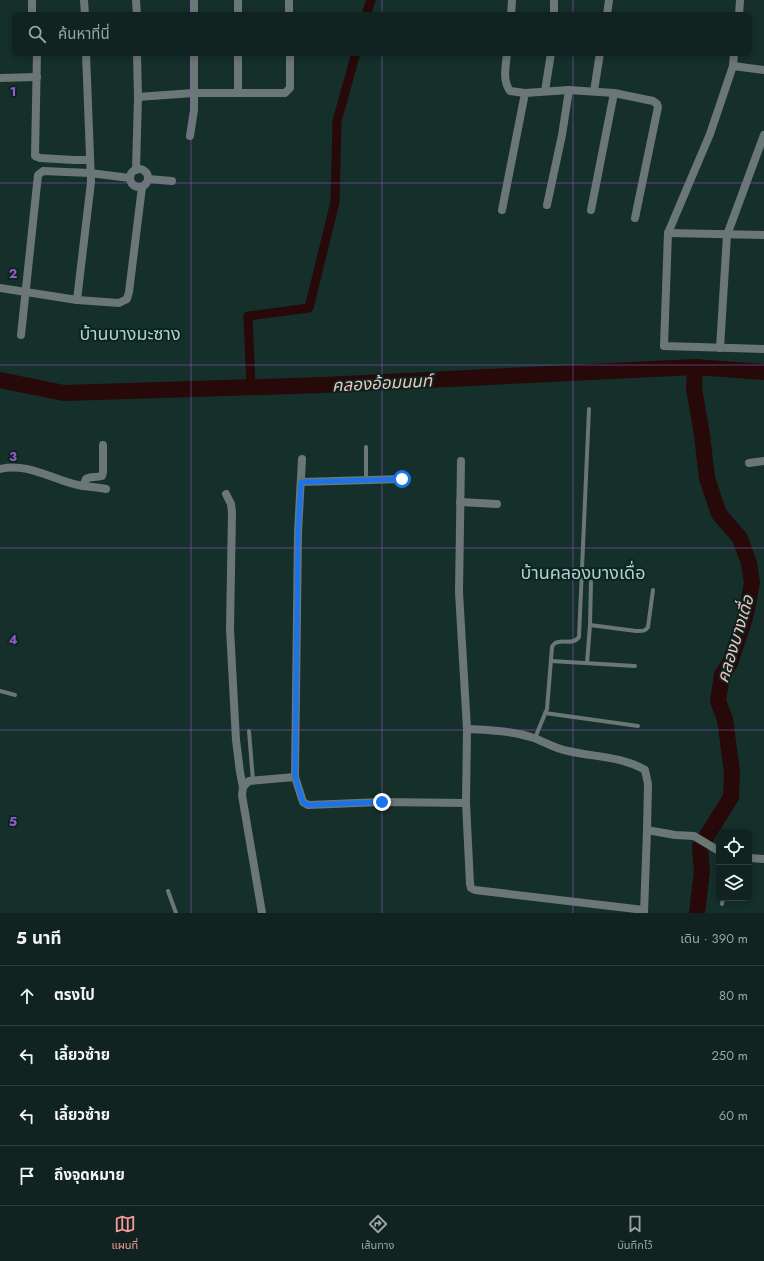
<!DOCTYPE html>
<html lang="th">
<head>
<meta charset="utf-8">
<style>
  body { margin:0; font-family:Jost,"Noto Sans Thai",sans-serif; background:#192b29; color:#f1f3f6 }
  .controls { position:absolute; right:12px; bottom:12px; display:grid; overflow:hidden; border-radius:8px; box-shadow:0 2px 6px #0003 }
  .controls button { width:36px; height:36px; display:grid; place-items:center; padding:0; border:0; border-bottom:1px solid #30403e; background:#102320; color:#f1f3f6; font:20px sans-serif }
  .stop { position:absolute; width:12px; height:12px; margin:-9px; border:3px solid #1a73e8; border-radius:50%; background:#fff }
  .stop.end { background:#1a73e8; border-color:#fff; box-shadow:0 1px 4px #0008 }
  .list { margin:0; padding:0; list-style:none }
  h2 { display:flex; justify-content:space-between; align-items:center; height:52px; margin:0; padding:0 16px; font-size:17px }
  h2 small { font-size:13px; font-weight:400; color:#9ca4a5 }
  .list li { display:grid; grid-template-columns:26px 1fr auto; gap:12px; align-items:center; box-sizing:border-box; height:60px; padding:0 16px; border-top:1px solid #30403e }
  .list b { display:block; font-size:15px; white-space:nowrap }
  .list em { font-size:13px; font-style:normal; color:#9ca4a5 }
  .icon { flex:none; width:22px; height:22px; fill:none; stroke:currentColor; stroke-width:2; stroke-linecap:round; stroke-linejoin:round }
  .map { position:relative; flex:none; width:764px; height:913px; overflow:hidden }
  .search { position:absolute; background:#102320; box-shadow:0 2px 6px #0003; left:12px; right:12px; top:12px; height:44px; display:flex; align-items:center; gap:10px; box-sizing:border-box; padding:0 14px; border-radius:8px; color:#9ca4a5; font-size:15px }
  .sheet { height:292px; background:#102320 }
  nav { display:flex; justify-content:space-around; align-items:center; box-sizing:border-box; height:56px; border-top:1px solid #30403e; background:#102320; font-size:11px; color:#9ca4a5 }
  nav a { display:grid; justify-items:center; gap:2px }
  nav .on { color:#f59c95 }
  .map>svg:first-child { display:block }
</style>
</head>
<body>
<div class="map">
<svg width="764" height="913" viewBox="0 0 764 913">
  <rect width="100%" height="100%" fill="#152f2b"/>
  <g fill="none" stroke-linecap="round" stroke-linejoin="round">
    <g stroke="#260908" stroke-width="9">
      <path d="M366,15L371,0"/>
      <path d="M251,388L248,316L309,308L335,202L337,121L356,53"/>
    </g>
    <g stroke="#260908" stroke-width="16">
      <path d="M695,367L694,388L702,435L707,478L719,514L740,538L749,563L752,583L745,618L730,663L722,675L718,701L725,719L732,773L731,797L700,847L702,871L697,913"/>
      <path d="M0,380L64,393L324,385L695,367L764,372"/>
    </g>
    <g stroke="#6b7774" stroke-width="4">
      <path d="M366,447V480"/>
      <path d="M590,625L636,631C641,631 645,632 648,627L653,590"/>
      <path d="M551,661L635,666"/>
      <path d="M587,663L590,625L591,582"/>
      <path d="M0,691L15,695"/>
      <path d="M545,713L638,726"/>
      <path d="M249,731L253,781"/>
      <path d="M535,738L547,709L552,647C557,636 572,647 579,637L589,409"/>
      <path d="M168,891L176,913"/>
      <path d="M722,904L723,898"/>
    </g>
    <g stroke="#6b7774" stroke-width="8">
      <path d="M84,0L85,15"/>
      <path d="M136,0L137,15"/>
      <path d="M289,0V15"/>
      <path d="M32,15V0"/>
      <path d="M194,15V0"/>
      <path d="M238,15V0"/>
      <path d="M511,15L512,0"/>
      <path d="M554,15V0"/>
      <path d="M607,15L609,0"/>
      <path d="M739,15L740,0"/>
      <path d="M37,53L35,156L40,158L74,160H90"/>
      <path d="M507,53C506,66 502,80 510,91L525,93"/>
      <path d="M734,53L733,66L710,134L668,233L664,346L764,349"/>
      <path d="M733,66L764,70"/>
      <path d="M0,78L37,77"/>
      <path d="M545,91L551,53"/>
      <path d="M594,91L600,53"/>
      <path d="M238,93V53"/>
      <path d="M614,93L653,101L657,104L658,107L635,218"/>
      <path d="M138,97L193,93H285L290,88V53"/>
      <path d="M190,136L194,110V53"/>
      <circle cx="139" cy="178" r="9"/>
      <path d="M136,170L138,97L137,53"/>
      <path d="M148,179L172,181"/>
      <path d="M547,205L562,135L569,90"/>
      <path d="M502,210L525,93L569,90L614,93L591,210"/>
      <path d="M668,233L764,235"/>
      <path d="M0,288L77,300L119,303L127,299L129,292L142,187"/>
      <path d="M77,300L91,182L86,53"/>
      <path d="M21,335L38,175L43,171L90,173L130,178"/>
      <path d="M720,348L727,235L764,135"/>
      <path d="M461,461L459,592L467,729L466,803L470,884L471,888L475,890L644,910"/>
      <path d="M749,463L764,461"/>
      <path d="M0,469C27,462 53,480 78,485C88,487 97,487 106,489"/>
      <path d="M301,482L402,479"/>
      <path d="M83,486L86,479C91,476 96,478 102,476L103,472V445"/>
      <path d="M226,494L231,504L232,512L230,629L236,740L240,772L243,787"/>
      <path d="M460,502L497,504"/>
      <path d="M467,729C489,730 513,731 534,738C545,742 555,749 568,751C593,757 622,756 645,770L648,784L647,830L675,835L694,836L719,851"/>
      <path d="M295,777L298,532L302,459"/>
      <path d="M749,858L764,859"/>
      <path d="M262,913L242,795L243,787L249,781L295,777L303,802L308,805L382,802L466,803"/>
      <path d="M644,913L647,830"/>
    </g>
  </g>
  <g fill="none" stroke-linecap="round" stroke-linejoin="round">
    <path stroke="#1a73e8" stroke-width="5" d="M382,802L308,805L303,802L295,777L298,532L301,482L402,479"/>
  </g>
  <path fill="none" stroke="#935bc9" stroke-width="1" stroke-opacity="0.55" d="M191,0V15M382,0V15M573,0V15M191,53V913M382,53V913M573,53V913M0,183H764M0,365H764M0,548H764M0,730H764"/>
  <g text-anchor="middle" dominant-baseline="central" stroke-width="4" stroke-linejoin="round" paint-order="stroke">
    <g font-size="17" font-style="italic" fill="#f7c0bb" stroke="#0b2521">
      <text transform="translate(382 383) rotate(-3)">คลองอ้อมนนท์</text>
      <text transform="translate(735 639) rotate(-73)">คลองบางเดื่อ</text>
    </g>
    <g font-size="18" fill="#b3d0cb" stroke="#0b2521">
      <text x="130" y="334">บ้านบางมะซาง</text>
      <text x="583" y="573">บ้านคลองบางเดื่อ</text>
    </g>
  </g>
  <g font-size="13" text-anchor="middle" font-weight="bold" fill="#935bc9" stroke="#0b2521" stroke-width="4" stroke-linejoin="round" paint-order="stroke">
    <text x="13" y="96">1</text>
    <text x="13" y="278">2</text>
    <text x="13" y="461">3</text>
    <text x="13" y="644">4</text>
    <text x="13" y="826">5</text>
  </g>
</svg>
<div class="controls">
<button><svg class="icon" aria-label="locate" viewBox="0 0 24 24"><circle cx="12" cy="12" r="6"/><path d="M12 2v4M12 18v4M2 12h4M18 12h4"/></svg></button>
<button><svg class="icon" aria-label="layers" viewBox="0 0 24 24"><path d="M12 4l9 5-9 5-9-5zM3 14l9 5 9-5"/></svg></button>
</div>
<div class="stop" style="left:402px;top:479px"></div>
<div class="stop end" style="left:382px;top:802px"></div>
<div class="search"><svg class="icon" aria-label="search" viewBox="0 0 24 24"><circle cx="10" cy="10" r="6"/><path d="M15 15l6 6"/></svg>ค้นหาที่นี่</div>
</div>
<section class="sheet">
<h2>5 นาที<small>เดิน · 390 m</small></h2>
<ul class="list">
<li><svg class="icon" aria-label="ahead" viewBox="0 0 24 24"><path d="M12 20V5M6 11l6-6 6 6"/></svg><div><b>ตรงไป</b></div><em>80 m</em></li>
<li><svg class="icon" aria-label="left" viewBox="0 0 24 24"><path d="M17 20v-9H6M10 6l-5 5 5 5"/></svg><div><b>เลี้ยวซ้าย</b></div><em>250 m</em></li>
<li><svg class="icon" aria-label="left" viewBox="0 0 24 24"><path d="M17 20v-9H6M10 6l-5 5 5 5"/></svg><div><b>เลี้ยวซ้าย</b></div><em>60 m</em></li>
<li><svg class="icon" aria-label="arrive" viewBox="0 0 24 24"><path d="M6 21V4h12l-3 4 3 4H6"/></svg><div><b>ถึงจุดหมาย</b></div></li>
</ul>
</section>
<nav>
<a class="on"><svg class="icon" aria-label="map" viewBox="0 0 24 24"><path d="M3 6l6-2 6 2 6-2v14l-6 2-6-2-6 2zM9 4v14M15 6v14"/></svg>แผนที่</a>
<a><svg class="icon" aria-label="directions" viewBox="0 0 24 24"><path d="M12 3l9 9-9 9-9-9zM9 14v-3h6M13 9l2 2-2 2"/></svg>เส้นทาง</a>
<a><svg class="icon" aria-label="saved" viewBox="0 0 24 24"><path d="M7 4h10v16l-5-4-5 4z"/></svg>บันทึกไว้</a>
</nav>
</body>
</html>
